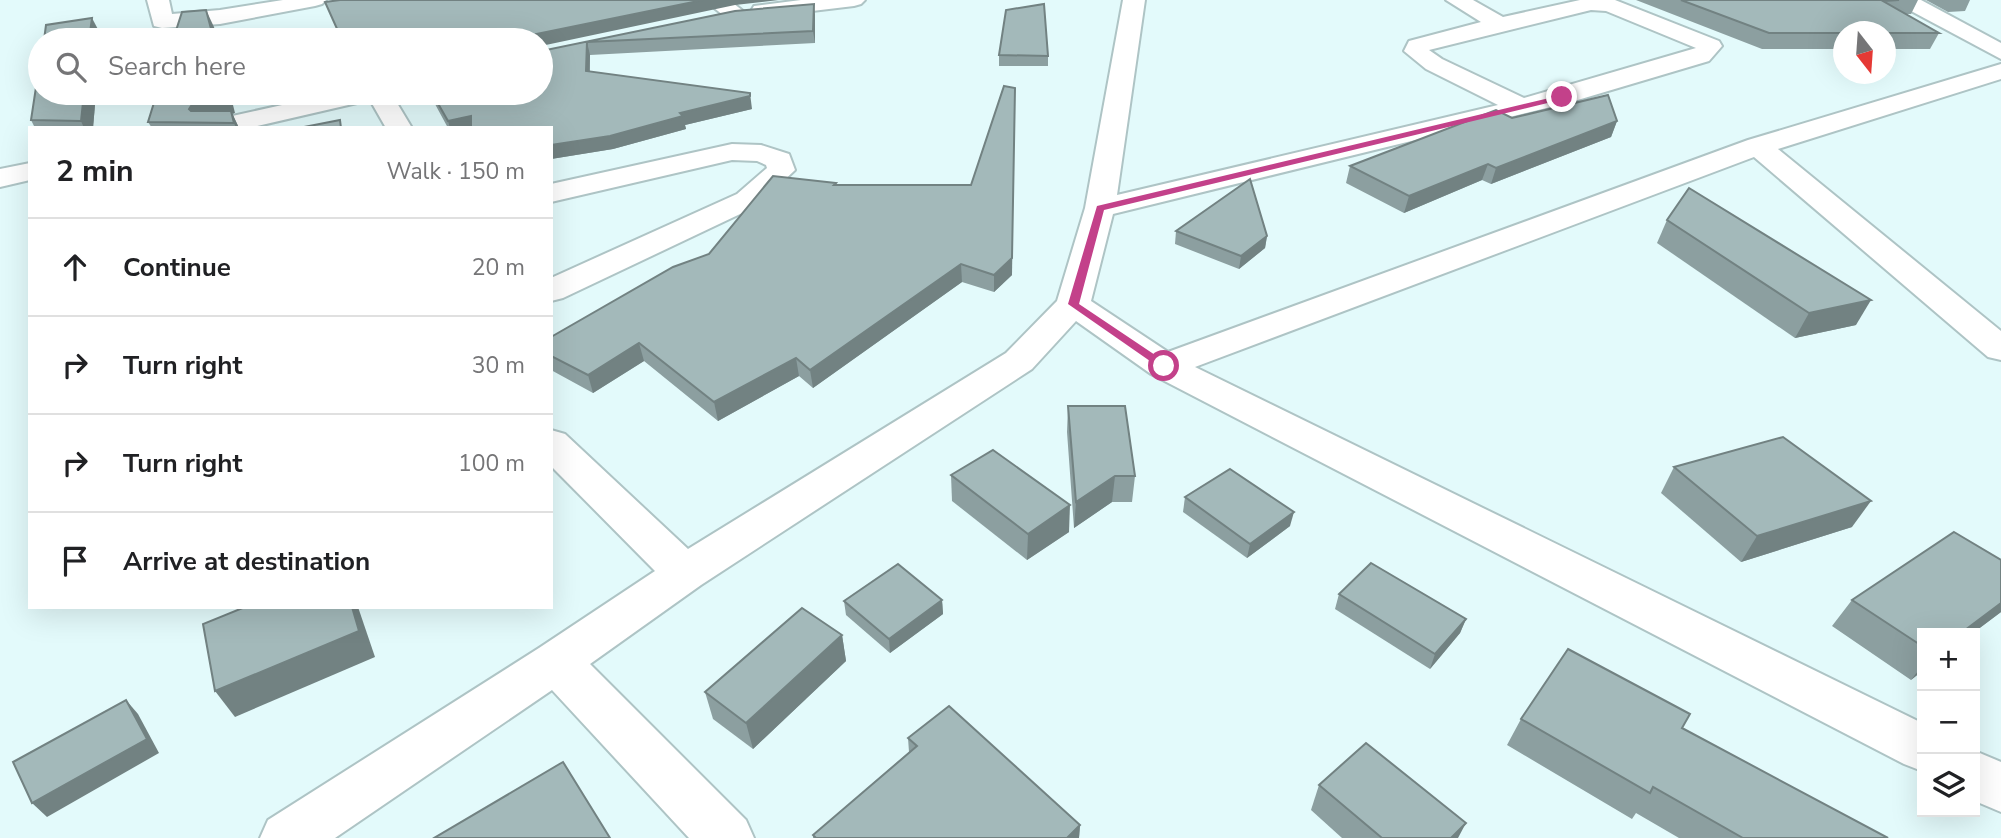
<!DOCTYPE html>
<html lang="en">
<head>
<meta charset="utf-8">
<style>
  body { margin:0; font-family:"Nunito Sans",sans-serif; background:#f2f2f2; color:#202124 }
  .controls { position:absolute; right:21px; bottom:21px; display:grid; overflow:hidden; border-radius:0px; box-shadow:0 7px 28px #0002 }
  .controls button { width:63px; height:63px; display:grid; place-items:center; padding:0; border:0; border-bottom:2px solid #e0e0e0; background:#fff; color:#202124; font:35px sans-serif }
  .compass { position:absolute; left:1833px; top:21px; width:63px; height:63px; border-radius:50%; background:#fff; box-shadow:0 7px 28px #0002; rotate:163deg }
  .stop { position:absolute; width:21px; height:21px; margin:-16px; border:5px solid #c3418a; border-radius:50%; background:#fff }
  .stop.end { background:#c3418a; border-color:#fff; box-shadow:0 2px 7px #0008 }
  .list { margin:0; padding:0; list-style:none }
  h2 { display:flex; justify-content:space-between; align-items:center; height:91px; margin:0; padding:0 28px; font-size:30px }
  h2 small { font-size:23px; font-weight:400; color:#757577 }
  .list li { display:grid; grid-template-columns:46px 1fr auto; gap:21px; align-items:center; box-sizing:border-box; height:98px; padding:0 28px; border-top:2px solid #e0e0e0 }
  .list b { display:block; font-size:26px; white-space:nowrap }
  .list em { font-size:23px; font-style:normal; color:#757577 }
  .icon { flex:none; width:38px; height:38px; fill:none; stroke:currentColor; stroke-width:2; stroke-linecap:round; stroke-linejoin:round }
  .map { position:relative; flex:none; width:2001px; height:838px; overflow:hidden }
  .search { position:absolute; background:#fff; box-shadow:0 7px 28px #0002; left:28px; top:28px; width:525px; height:77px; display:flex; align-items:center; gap:18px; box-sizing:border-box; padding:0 24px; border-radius:38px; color:#757577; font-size:26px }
  .panel { position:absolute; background:#fff; box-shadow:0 7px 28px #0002; left:28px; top:126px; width:525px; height:483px; border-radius:0px }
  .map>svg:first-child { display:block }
</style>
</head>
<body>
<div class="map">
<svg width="2001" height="838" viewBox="0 0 2001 838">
  <rect width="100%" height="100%" fill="#e3fafb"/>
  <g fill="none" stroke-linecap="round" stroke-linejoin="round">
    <g stroke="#aec4c5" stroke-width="4">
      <g id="minor">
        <path d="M147,0H169L172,14L220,10L283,0H326L322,4L315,6L220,24L162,28L154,26Z"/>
        <path d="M704,0H729L747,14L744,19H728Z"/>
        <path d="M801,0H865L861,4L854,6L762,17L754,16L751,11L754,6Z"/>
        <path d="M1123,0H1145L1117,195L1498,105L1426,69L1404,51L1409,41L1481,22L1446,0H1473L1503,17L1580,0H1615L1719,41L1722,46L1709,61L1571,102L1113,214L1091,301L1168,352L1748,140L2001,64V79L1778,149L2001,331V360L1988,357L1754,157L1195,367L1922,723V771L1904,764L1151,374L1076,321L1032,369L701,585L590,664L746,820L754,838H689L552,690L335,838H260L268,820L539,648L655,571L551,466V430L565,434L688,549L1006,353L1057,301L1085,208ZM1591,10L1606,11L1696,48L1524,98L1442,59L1429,50Z"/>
        <path d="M1894,0H1921L2001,43V59L1898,4Z"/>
        <path d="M336,93H391L412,128H386L370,100L249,128H201L205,122Z"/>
        <path d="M732,144L761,145L789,154L795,170L757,206L563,298L551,301V278L737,194L767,168L766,165L757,161L732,160L551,202V184Z"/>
        <path d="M30,163V180L0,187V169Z"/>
        <path d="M1975,751L2001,762V812L1975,801Z"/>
      </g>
    </g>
    <use href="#minor" fill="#fff" fill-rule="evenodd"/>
  </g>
  <g fill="#8c9fa0">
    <path d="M1636,0H1918L1911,14H1906L1939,33L1930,49H1886V32H1844V49H1762Z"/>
    <path d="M1926,0H1970L1965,11L1948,12Z"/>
    <path d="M735,11L815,15V43L590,55V71L752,109L685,125L686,129L613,149L551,159V128H448L429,93H541V51Z"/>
    <path d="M999,55L1048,56V66H999Z"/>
    <path d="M96,93L93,128H35L31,120Z"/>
    <path d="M232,113L239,128H152L148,122L235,113Z"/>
    <path d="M1512,118L1617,121L1611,137L1491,184L1482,180L1404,213L1346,183L1350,166Z"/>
    <path d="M836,183L837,185L1012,275L994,292L962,282L813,388L799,376L718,421L644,361L593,393L551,370V337L709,254Z"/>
    <path d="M1667,220L1856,325L1795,338L1657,243Z"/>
    <path d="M1176,231L1267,236L1265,248L1239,269L1175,244Z"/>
    <path d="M1068,406L1135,476L1132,502H1112L1074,528L1067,432Z"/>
    <path d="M1674,467L1852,527L1741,562L1661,493Z"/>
    <path d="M951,475L1069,532L1027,560L952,501Z"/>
    <path d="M1185,497L1290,526L1247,558L1183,512Z"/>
    <path d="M1339,594L1466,619L1460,633L1430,669L1335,609Z"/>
    <path d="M942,600L943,614L890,653L846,615L844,601Z"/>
    <path d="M1852,600L2001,612L1973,633H1922V671L1911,680L1832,626Z"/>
    <path d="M842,635L846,661L753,749L713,719L705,692Z"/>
    <path d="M1521,719L1682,728L1888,838H1679L1636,813L1632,819L1507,745Z"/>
    <path d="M908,738L1080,825L1079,838H813V835L909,752Z"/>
    <path d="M1319,785L1458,838H1342L1311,810Z"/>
  </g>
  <g fill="#728282">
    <path d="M703,0H779L735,5L541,46V40H535L536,34Z"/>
    <path d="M814,4L815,15V43L813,31Z"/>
    <path d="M206,10L214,27L217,40H214Z"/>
    <path d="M92,18L101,35L100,40H89Z"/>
    <path d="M587,42L590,55L589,83L586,71Z"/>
    <path d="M1015,88L1012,275L994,292V275Z"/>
    <path d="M84,93H96L93,128H84L81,121Z"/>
    <path d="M226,93H230L235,113H232L239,128H236L234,123L204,119L189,109L195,100Z"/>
    <path d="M750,93L752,109L685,125L686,129L613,149L551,159V145L680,113Z"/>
    <path d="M471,116L474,128H450L448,121Z"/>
    <path d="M1617,121L1611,137L1491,184L1496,168Z"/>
    <path d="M1488,164L1482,180L1404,213L1409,196Z"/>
    <path d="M1267,236L1265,248L1239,269L1241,256Z"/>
    <path d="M961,264L962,282L813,388L810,370Z"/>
    <path d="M1871,300L1856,325L1795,338L1809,313Z"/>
    <path d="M639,343L644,361L593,393L588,375Z"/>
    <path d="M796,358L799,376L718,421L714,402Z"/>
    <path d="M1115,476L1112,502L1074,528L1076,502Z"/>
    <path d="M1871,501L1852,527L1741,562L1757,536Z"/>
    <path d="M1070,505L1069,532L1027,560L1028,534Z"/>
    <path d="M1294,512L1290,526L1247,558L1250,544Z"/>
    <path d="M942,600L943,614L890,653L889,639Z"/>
    <path d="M2001,603V612L1973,633H1961Z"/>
    <path d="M352,607H358L375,657L235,717L215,691Z"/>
    <path d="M1466,619L1460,633L1430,669L1435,654Z"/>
    <path d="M842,635L846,661L753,749L746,723Z"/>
    <path d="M1922,666V671L1911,680Z"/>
    <path d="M126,700L138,714L159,753L47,817L32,803Z"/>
    <path d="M1466,823L1458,838H1451Z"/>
    <path d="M1080,825L1079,838H1067Z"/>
  </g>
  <g fill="#a3b9ba" stroke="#728282" stroke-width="2">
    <path d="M340,0H703L536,34L535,40H342L325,2Z"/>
    <path d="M1681,0H1899L1883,1L1939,33H1886V32H1844V33H1769Z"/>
    <path d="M814,4L813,31L587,42L586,71L750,93V96L680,113L683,116L610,136L551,145V128H471V116L448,121L432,93H541V51L735,11Z"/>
    <path d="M1044,4L1048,56L999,55L1006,10Z"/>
    <path d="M206,10L214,40H173L182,12Z"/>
    <path d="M92,18L89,40H44L46,25Z"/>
    <path d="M40,61V93H84L81,121L31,120Z"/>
    <path d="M1004,86L1015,88L1012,258L994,275L961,264L810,370L796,358L714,402L639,343L588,375L551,356V337L673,267L709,254L773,176L836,183L834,185H971Z"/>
    <path d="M157,93H226L227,94L195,100L189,109L191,111H231L234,123L148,122Z"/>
    <path d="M1608,95L1617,121L1496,168L1488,164L1409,196L1350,166L1496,110L1512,118Z"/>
    <path d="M340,120L341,128H299Z"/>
    <path d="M1250,179L1267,236L1241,256L1176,231Z"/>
    <path d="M1689,188L1871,300L1809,313L1667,220Z"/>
    <path d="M1068,406H1125L1135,476H1115L1076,502Z"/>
    <path d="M1783,437L1871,501L1757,536L1674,467Z"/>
    <path d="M993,450L1070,505L1028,534L951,475Z"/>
    <path d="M1230,469L1294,512L1250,544L1185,497Z"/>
    <path d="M1954,532L2001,560V603L1961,633H1922V646L1852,600Z"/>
    <path d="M1371,563L1466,619L1435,654L1339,594Z"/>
    <path d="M898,564L942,600L889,639L844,601Z"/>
    <path d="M245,607H352L359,631L215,691L203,624Z"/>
    <path d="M802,608L842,635L746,723L705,692Z"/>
    <path d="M1568,649L1690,714L1682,728L1888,838H1743L1653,787L1650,793L1521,719Z"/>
    <path d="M126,700L147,739L32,803L13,762Z"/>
    <path d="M949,706L1080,825L1067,838H816L813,835L917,746L908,738Z"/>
    <path d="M1366,743L1466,823L1451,838H1382L1319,785Z"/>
    <path d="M563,762L610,838H434Z"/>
  </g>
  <path fill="#c3418a" d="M1562,95L1564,99L1104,210L1079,304L1167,363V368H1160L1068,304L1097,206Z"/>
</svg>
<div class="controls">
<button>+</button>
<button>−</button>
<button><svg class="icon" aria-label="layers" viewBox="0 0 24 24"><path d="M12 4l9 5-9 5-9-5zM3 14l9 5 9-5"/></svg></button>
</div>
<svg class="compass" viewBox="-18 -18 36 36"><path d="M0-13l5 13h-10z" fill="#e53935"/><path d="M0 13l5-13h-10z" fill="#757577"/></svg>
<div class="stop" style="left:1164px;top:366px"></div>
<div class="stop end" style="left:1562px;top:97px"></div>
<div class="search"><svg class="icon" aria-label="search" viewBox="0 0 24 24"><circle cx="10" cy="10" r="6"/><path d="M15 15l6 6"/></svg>Search here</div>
<section class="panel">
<h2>2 min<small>Walk · 150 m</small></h2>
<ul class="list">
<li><svg class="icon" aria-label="ahead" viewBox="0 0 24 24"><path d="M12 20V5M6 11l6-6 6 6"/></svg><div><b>Continue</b></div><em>20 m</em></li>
<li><svg class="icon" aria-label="right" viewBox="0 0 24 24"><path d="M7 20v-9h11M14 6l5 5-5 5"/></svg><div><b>Turn right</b></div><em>30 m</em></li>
<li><svg class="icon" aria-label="right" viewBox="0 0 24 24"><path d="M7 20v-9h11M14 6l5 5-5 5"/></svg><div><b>Turn right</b></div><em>100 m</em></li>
<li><svg class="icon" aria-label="arrive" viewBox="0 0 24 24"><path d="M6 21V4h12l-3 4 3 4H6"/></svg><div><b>Arrive at destination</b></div></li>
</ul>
</section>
</div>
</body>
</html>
